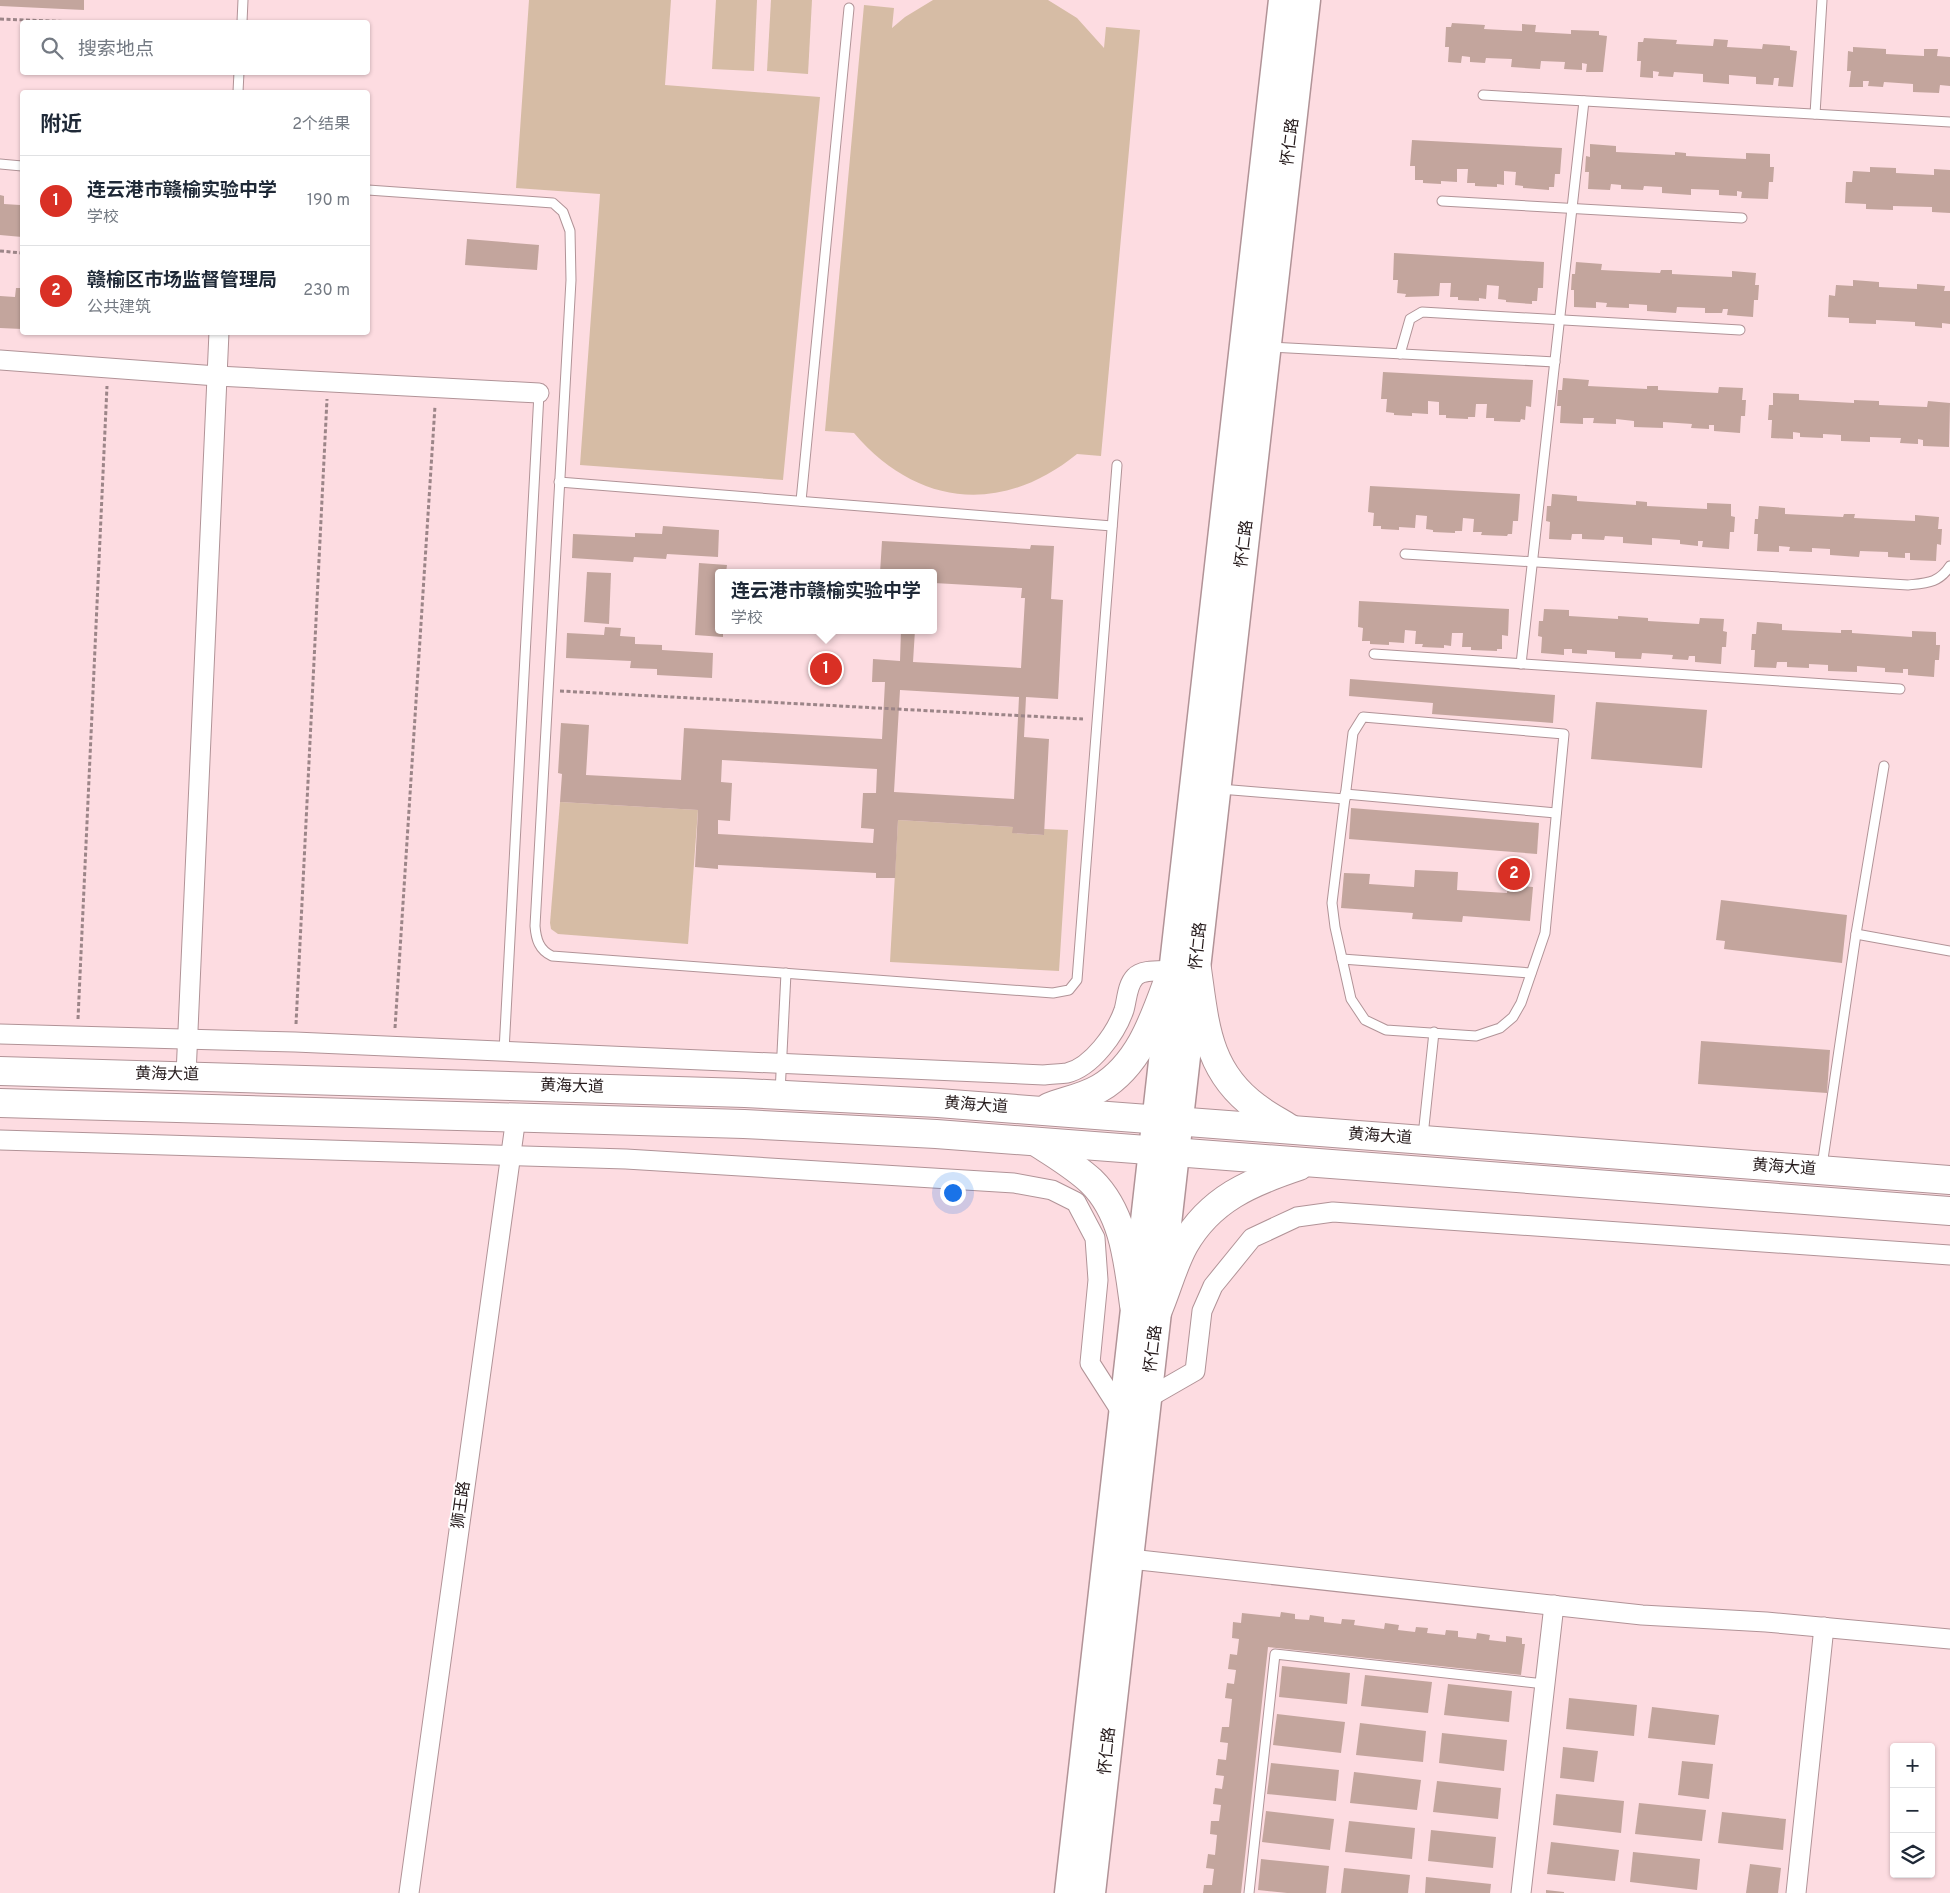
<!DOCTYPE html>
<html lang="zh">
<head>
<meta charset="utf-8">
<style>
  body { margin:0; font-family:Overpass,"Noto Sans SC",sans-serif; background:#f2f2f3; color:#1f2937 }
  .controls { position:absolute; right:15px; bottom:15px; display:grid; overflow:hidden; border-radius:5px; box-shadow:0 1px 4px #0004 }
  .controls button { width:45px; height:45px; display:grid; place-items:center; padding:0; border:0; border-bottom:1px solid #e0e1e3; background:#fff; color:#1f2937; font:25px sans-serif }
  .you { position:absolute; left:952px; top:1192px; width:18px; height:18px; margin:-12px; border:4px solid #fff; border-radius:50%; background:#1a73e8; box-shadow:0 0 0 8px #1a73e833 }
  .badge { display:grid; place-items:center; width:32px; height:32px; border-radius:50%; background:#d93025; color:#fff; font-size:16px; font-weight:700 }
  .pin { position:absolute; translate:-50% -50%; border:2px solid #fff; box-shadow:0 1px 5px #0006 }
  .popup { position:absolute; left:715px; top:569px; width:222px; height:65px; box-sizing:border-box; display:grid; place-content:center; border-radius:5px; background:#fff; filter:drop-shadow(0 1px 4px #0005); font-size:16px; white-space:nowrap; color:#747a83 }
  .popup b { font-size:19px; color:#1f2937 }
  .popup::after { content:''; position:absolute; left:50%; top:100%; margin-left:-10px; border:10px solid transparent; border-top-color:#fff }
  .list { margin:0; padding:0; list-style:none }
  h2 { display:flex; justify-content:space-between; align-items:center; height:65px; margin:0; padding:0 20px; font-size:21px }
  h2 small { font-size:16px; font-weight:400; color:#747a83 }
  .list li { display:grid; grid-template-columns:32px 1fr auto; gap:15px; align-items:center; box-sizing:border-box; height:90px; padding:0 20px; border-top:1px solid #e0e1e3 }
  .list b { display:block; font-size:19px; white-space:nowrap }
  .list p { margin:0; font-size:16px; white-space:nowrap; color:#747a83 }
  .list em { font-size:16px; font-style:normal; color:#747a83 }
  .icon { flex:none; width:28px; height:28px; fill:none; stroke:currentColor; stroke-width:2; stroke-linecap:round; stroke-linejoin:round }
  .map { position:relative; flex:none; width:1950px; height:1893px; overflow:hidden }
  .search { position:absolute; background:#fff; box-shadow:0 1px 4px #0004; left:20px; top:20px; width:350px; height:55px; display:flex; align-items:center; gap:12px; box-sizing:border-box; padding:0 18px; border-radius:5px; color:#747a83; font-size:19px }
  .panel { position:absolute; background:#fff; box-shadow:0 1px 4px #0004; left:20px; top:90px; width:350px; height:245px; border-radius:5px }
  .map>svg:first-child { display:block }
</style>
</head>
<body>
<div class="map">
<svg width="1950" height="1893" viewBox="0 0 1950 1893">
  <rect width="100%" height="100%" fill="#fddce1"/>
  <g fill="#d6bca5">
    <path d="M529,0H671L665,85L820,97L783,480L580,465L600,194L516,188Z"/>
    <path d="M716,0H757L754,71L712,69Z"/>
    <path d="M771,0H812L808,74L767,71Z"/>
    <path d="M933,0H1048L1077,18L1104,48L1106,27L1140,30L1101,456L1077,454C1002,515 917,507 854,433L825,431L864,5L894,8L892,28L905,17Z"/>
    <path d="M560,802L698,810L688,944L558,934L551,929L550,923Z"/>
    <path d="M898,820L1013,827V833L1043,835L1044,829L1068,830L1059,971L890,962Z"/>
  </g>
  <g fill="#c3a59d" fill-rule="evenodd">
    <path d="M0,0H84V10L0,6Z"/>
    <path d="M1452,23L1485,25L1484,29L1522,31V24L1536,25L1535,32L1571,34V30L1599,31V35L1607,36L1603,72H1586L1587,64L1582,63V70L1564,69L1565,62L1541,61L1540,69L1511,67L1512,59L1486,58L1485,63L1470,62V57L1462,56L1461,63L1448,62L1449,47H1445L1446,27H1451Z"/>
    <path d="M1644,38L1677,40L1676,44L1713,46L1714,39L1728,40L1727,47L1762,49L1763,44L1790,46V50L1797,51L1793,87L1778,86L1779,78H1774L1773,85L1756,84V77L1729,75V84L1703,82V74L1674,72L1673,77L1658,76L1659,72L1653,71V78L1640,77L1641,61H1637L1638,42H1643Z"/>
    <path d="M1853,47L1886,49V54L1924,56V49H1938L1937,56L1950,57V86L1940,85L1939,93L1913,92V84L1884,82L1883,87L1868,86L1869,81H1863V87H1849L1851,71H1847L1848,51L1853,52Z"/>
    <path d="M1412,140L1562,148L1560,174H1555L1554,187H1549V190L1523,188V186L1515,185L1516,172L1504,171V185L1497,184V187L1475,186V183H1467L1468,169H1457V182L1441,181V184L1423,183V180H1415V166H1410Z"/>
    <path d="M1590,144L1616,146V152L1675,155V152L1686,153V156L1746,159V153L1770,154V167H1774L1773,182H1769L1768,199L1741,198L1742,192L1737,191V196L1719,195V190L1691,189V195L1662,193V187L1644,186L1643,190L1621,189V185L1611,184L1610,190L1588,189L1589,172H1585L1586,156L1590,157Z"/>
    <path d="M1870,167L1896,168V173L1934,175V169L1950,170V213L1932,212V207L1893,206V210L1866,209V204L1845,203L1846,182H1852L1853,171L1870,172Z"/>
    <path d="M0,195L4,196V204L20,205L21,196H22V237L0,235Z"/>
    <path d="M467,239L539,245L537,270L465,265Z"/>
    <path d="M1394,253L1544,262L1543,288H1538L1537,301H1532V304L1506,302V300L1498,299L1499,286L1487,285L1486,299L1479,298V301L1458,300V297H1450L1451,283H1440L1439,296L1405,297L1406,294L1397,293L1398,280H1393Z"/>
    <path d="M1576,262L1602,264L1601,270L1660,273L1661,270H1672V274L1732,277V271L1756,273L1755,285H1759L1758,300H1754L1753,317L1727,315L1728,309H1723L1722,313H1705V308L1677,307L1676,313L1647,311V305L1629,304V308L1606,307L1607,303L1596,302V308L1574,307V290H1571L1572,274H1575Z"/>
    <path d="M1853,280L1879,282V287L1917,289V284L1945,286L1944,291H1950V324L1942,323V328L1915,326V322L1876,320V324L1849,323V318L1828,317L1829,295L1835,296L1836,285L1853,286Z"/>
    <path d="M16,288H22V329L0,328V296L15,297Z"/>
    <path d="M1383,372L1533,380L1531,407L1526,406L1525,420L1521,419L1520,422L1494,421V418H1486L1487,404H1476L1475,417H1468V419L1446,418V415H1439V402L1428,401V414L1412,413V416L1394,415V413L1386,412L1387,399H1381Z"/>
    <path d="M1563,378L1589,380L1588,386L1647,389V386H1658V390L1718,393L1719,387L1743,388L1742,400H1746L1745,416H1741L1740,433L1714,431V425H1709V429L1691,428L1692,424L1663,422V428L1634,427V421L1616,419V424L1593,423L1594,418H1583V424L1560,423L1561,406H1557L1558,390H1562Z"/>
    <path d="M1773,393L1799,394V400L1854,403V400L1879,401V405L1927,407L1928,401L1950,403L1949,447L1923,446V440L1918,439V444L1900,443L1901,438L1870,437V442L1841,441V435L1823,434V438L1800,437V433L1793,432V439L1771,438L1772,420H1768L1769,405H1773Z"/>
    <path d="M1370,486L1520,494L1518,521H1513L1512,534H1508L1507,536L1481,535L1482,532H1473L1474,519L1463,518L1462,531H1455V533L1433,532V530L1426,529L1427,516L1416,515L1415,528L1399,527V530L1381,529V526H1373L1374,513L1368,512Z"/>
    <path d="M1552,494L1577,496V501L1636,505V501L1647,502V506L1707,509V503L1731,504V516L1735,517L1734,532H1730L1729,549L1702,547L1703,541H1698V546L1680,544V540L1652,538V545L1623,543V537L1605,536L1604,540L1582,539V534H1572L1571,540L1549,539L1550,522L1546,521L1547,506H1551Z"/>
    <path d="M1759,506L1785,508V514L1843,517L1844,514H1855L1854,518L1915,521V515L1939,517L1938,529H1942L1941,545L1937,544L1936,561L1910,560V553H1905V558L1888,557V552L1860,551L1859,557L1830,555V549L1812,548V552L1789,551L1790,547L1779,546V552L1757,551L1758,534H1754L1755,519H1758Z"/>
    <path d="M663,526L719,530L718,557L667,554L666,559L634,557L633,562L572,558L573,534L635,537V533L662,534Z"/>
    <path d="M882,541L1030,549L1031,545L1054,546L1051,599L1063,600L1058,699L1026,697L1024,737L1049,739L1044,835L1012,833L1013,827L898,820L895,878H876V873L718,865V869L695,867L698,810L560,802L562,774L558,773L561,723L589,725L586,775L681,780L684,728L882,739L885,682H872L873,659L900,661L901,630H915L913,662L1021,668L1025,598H1021L1022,588L934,583V573H880ZM900,690L1019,697L1014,799L894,792ZM722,760L877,769L876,793H863L861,828L874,829L873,843L718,834V820L730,821L732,783L721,782Z"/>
    <path d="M699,563L727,565L726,573H718V630H723V637L695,635Z"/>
    <path d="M587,572L611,573L609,624L584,622Z"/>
    <path d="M1359,601L1509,609L1508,636L1502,635V649H1497V651L1471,650V647H1462L1463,633H1452L1451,646L1444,645V648L1422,647L1423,644H1415L1416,631L1405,630L1404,643L1389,642V645L1370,644V641H1362L1363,628L1358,627Z"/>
    <path d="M1544,609L1569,610V616L1618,619V616L1648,618V621L1699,624L1700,618L1724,619L1723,631L1727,632L1726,647H1722L1721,664L1695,662V656H1689L1688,660L1672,659L1673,655L1642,653L1641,659L1615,658V652L1587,650V654L1572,653V649H1564V655L1541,653L1542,637L1538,636L1539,621H1543Z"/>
    <path d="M1757,622L1782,624V630L1841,633V630H1852V633L1912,637V631L1936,632V645H1940L1939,660H1935L1934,677L1908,675V669H1903V673L1885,672V668L1857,666V672L1828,671V665L1809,664V668L1787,667V662H1777L1776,668L1754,667L1755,650H1751L1752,634H1756Z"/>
    <path d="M605,627L621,628L620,636L635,637V644L662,645V650L713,653L712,678L657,675V669L630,668L631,661L566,658L567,633L604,635Z"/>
    <path d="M1350,679L1555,695L1553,723L1432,714L1433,703L1349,696Z"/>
    <path d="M1596,702L1707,710L1702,768L1591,759Z"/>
    <path d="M1351,808L1539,823L1537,854L1349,839Z"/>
    <path d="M1415,870L1458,872L1457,890L1507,893L1508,885L1533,887L1530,921L1463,916L1462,922L1412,919L1413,913L1341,908L1344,873L1370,874L1369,884L1414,887Z"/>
    <path d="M1721,900L1847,915L1842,963L1724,949L1725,941L1716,940Z"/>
    <path d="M1701,1041L1830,1050L1827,1093L1698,1084Z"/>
    <path d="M1281,1612L1295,1614V1619L1309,1620L1310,1615L1324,1617V1622L1341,1624L1342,1619L1355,1620L1354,1625L1384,1629L1385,1623L1399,1625L1398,1630L1415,1632L1416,1627L1428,1628L1427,1633L1445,1635L1446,1630L1458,1631V1637L1476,1639L1477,1633L1490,1635L1489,1640L1506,1642V1636L1522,1638V1644H1525L1521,1675L1268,1647L1241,1893H1203L1204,1885H1212L1214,1869L1206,1868L1208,1854L1215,1855L1217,1835L1210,1834L1211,1821H1219L1221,1805L1213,1804L1215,1788L1222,1789L1224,1776L1216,1775L1218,1759L1226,1760L1228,1743L1220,1742L1222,1727H1229L1232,1699L1225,1698L1227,1683L1234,1684L1236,1670L1228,1669L1230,1654L1237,1655L1239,1639L1232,1638L1233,1622L1241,1623L1242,1613L1280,1617Z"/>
    <path d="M1282,1666L1350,1673L1347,1704L1279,1697Z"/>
    <path d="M1365,1675L1432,1682L1428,1713L1361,1706Z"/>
    <path d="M1448,1684L1512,1691L1509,1722L1444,1715Z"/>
    <path d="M1569,1698L1637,1705L1634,1736L1566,1729Z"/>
    <path d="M1652,1707L1719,1715L1715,1745L1648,1738Z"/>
    <path d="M1277,1714L1345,1722L1341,1753L1273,1745Z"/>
    <path d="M1360,1723L1426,1731L1423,1762L1356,1755Z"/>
    <path d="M1442,1733L1507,1740L1504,1771L1439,1763Z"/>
    <path d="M1563,1747L1598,1751L1594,1782L1560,1778Z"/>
    <path d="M1682,1761L1713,1764L1709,1799L1678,1795Z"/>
    <path d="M1271,1763L1339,1770L1336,1801L1267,1794Z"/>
    <path d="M1354,1772L1421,1780L1417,1810L1350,1803Z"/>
    <path d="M1437,1781L1501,1788L1498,1819L1433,1812Z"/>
    <path d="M1556,1794L1624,1801L1621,1833L1553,1825Z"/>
    <path d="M1639,1803L1706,1810L1702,1841L1635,1834Z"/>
    <path d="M1266,1811L1334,1819L1330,1850L1262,1842Z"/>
    <path d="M1722,1812L1786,1819L1783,1850L1718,1843Z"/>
    <path d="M1349,1821L1415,1828L1412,1859L1345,1852Z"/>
    <path d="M1431,1830L1496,1837L1493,1868L1428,1861Z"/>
    <path d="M1551,1842L1619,1850L1615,1881L1547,1874Z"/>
    <path d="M1633,1852L1700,1859L1697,1890L1630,1882Z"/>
    <path d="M1261,1859L1329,1866L1326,1893H1287L1258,1890Z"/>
    <path d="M1750,1864L1781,1868L1778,1893H1746Z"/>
    <path d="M1344,1868L1410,1875L1408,1893H1341Z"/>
    <path d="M1426,1877L1491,1884L1490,1893H1425Z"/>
    <path d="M1546,1890L1564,1892V1893H1546Z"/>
  </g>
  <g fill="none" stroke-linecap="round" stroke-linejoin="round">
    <g stroke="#b19397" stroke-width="11">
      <g id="lane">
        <path d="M242,22L243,0"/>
        <path d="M238,92L239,72"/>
        <path d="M1483,95L1950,122"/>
        <path d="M1815,114L1822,0"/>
        <path d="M0,164L22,166"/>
        <path d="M368,190L553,203L563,212L570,231L571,280L535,926C536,939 539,950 552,956L1053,993L1069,990L1077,980L1117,465"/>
        <path d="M1442,201L1742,218"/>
        <path d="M1270,347L1555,362"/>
        <path d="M1400,354L1410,319L1422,312L1740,330"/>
        <path d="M559,482L1112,526"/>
        <path d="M801,501L849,8"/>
        <path d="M1405,554L1908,585C1927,583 1939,583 1950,566"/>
        <path d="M1374,654L1900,689"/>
        <path d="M1521,664L1584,101"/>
        <path d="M1363,717L1564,734L1545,933L1521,1003L1513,1017L1500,1028L1476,1036L1386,1030L1365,1020L1351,999L1335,927L1332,903L1353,733Z"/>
        <path d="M1220,789L1345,799"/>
        <path d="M1345,794L1556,813"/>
        <path d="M1856,934L1950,951"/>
        <path d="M1342,959L1531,973"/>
        <path d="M504,1051L539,393"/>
        <path d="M780,1093L786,973"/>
        <path d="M1423,1136L1434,1032"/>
        <path d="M1822,1166L1856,934L1884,766"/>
        <path d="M1249,1893L1275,1654L1545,1684"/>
      </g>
    </g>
    <g stroke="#b19397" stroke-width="21">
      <g id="street">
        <path d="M0,360L217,376L539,393"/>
        <path d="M0,1034L295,1042L1044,1075C1051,1074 1059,1074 1067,1073C1092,1067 1116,1033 1124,1010C1127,1000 1127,985 1135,977C1142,969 1162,971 1172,970"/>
        <path d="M186,1075L219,332"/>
        <path d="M0,1140L626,1159L1014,1183L1052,1190L1076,1202L1095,1238L1098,1280L1090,1363L1122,1413"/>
        <path d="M1148,1398L1195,1371L1202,1311L1213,1286L1252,1238L1297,1217L1333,1212L1950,1255"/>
        <path d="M1130,1559L1642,1615L1766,1622L1950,1639"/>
        <path d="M409,1893L516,1117"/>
        <path d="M1521,1893L1554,1605"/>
        <path d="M1796,1893L1824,1627"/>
      </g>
    </g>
    <g stroke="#b19397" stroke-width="29">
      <g id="secondary">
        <path d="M1068,1893L1282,0"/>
        <path d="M1092,1893L1307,0"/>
      </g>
    </g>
    <g stroke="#b19397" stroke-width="30">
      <g id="primary">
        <path d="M1197,969C1205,1025 1207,1071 1256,1107C1266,1115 1278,1121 1289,1128"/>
        <path d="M0,1071L745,1093L938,1103L1950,1180"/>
        <path d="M0,1103L744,1124L936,1134L1950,1211"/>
        <path d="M1049,1107C1065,1101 1085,1097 1100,1088C1142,1063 1156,1013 1172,970"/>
        <path d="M1038,1143C1056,1155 1075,1166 1091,1181C1124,1213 1128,1261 1134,1305"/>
        <path d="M1158,1310C1167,1289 1173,1265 1184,1245C1210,1199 1251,1182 1299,1166"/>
      </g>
    </g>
    <g stroke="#9c8588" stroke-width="3" stroke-dasharray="4 2.5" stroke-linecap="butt">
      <path d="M0,19L76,22"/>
      <path d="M0,251L22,253"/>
      <path d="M560,691L1083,719"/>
      <path d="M78,1019L107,386"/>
      <path d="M296,1024L327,399"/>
      <path d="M395,1028L435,406"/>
    </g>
    <use href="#lane" stroke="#fff" stroke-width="9"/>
    <use href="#street" stroke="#fff" stroke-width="19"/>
    <use href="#secondary" stroke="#fff" stroke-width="26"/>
    <use href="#primary" stroke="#fff" stroke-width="28"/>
  </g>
  <g text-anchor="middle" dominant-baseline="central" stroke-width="4" stroke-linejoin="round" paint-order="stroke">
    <g font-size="16" fill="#24191a" stroke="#fff">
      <text transform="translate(1291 142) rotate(-83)">怀仁路</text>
      <text transform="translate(1245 544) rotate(-83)">怀仁路</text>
      <text transform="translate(1199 946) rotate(-84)">怀仁路</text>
      <text transform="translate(167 1075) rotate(1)">黄海大道</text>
      <text transform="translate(572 1087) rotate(2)">黄海大道</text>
      <text transform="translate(976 1106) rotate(4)">黄海大道</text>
      <text transform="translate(1380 1137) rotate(4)">黄海大道</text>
      <text transform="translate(1784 1168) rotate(4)">黄海大道</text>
      <text transform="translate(1154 1349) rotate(-83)">怀仁路</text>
      <text transform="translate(462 1505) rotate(-82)">狮王路</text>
      <text transform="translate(1108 1751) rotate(-84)">怀仁路</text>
    </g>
  </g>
</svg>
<div class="controls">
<button>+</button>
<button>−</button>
<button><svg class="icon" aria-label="layers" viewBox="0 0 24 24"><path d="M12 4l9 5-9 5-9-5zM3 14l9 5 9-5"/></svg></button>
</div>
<div class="you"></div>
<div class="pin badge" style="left:826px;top:669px">1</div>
<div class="popup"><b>连云港市赣榆实验中学</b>学校</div>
<div class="pin badge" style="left:1514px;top:874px">2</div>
<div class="search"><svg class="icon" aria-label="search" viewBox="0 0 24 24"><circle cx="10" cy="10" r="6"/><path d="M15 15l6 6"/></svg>搜索地点</div>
<section class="panel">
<h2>附近<small>2个结果</small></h2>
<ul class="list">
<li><span class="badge">1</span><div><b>连云港市赣榆实验中学</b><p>学校</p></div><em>190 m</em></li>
<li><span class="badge">2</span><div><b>赣榆区市场监督管理局</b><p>公共建筑</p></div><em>230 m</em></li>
</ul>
</section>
</div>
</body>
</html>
